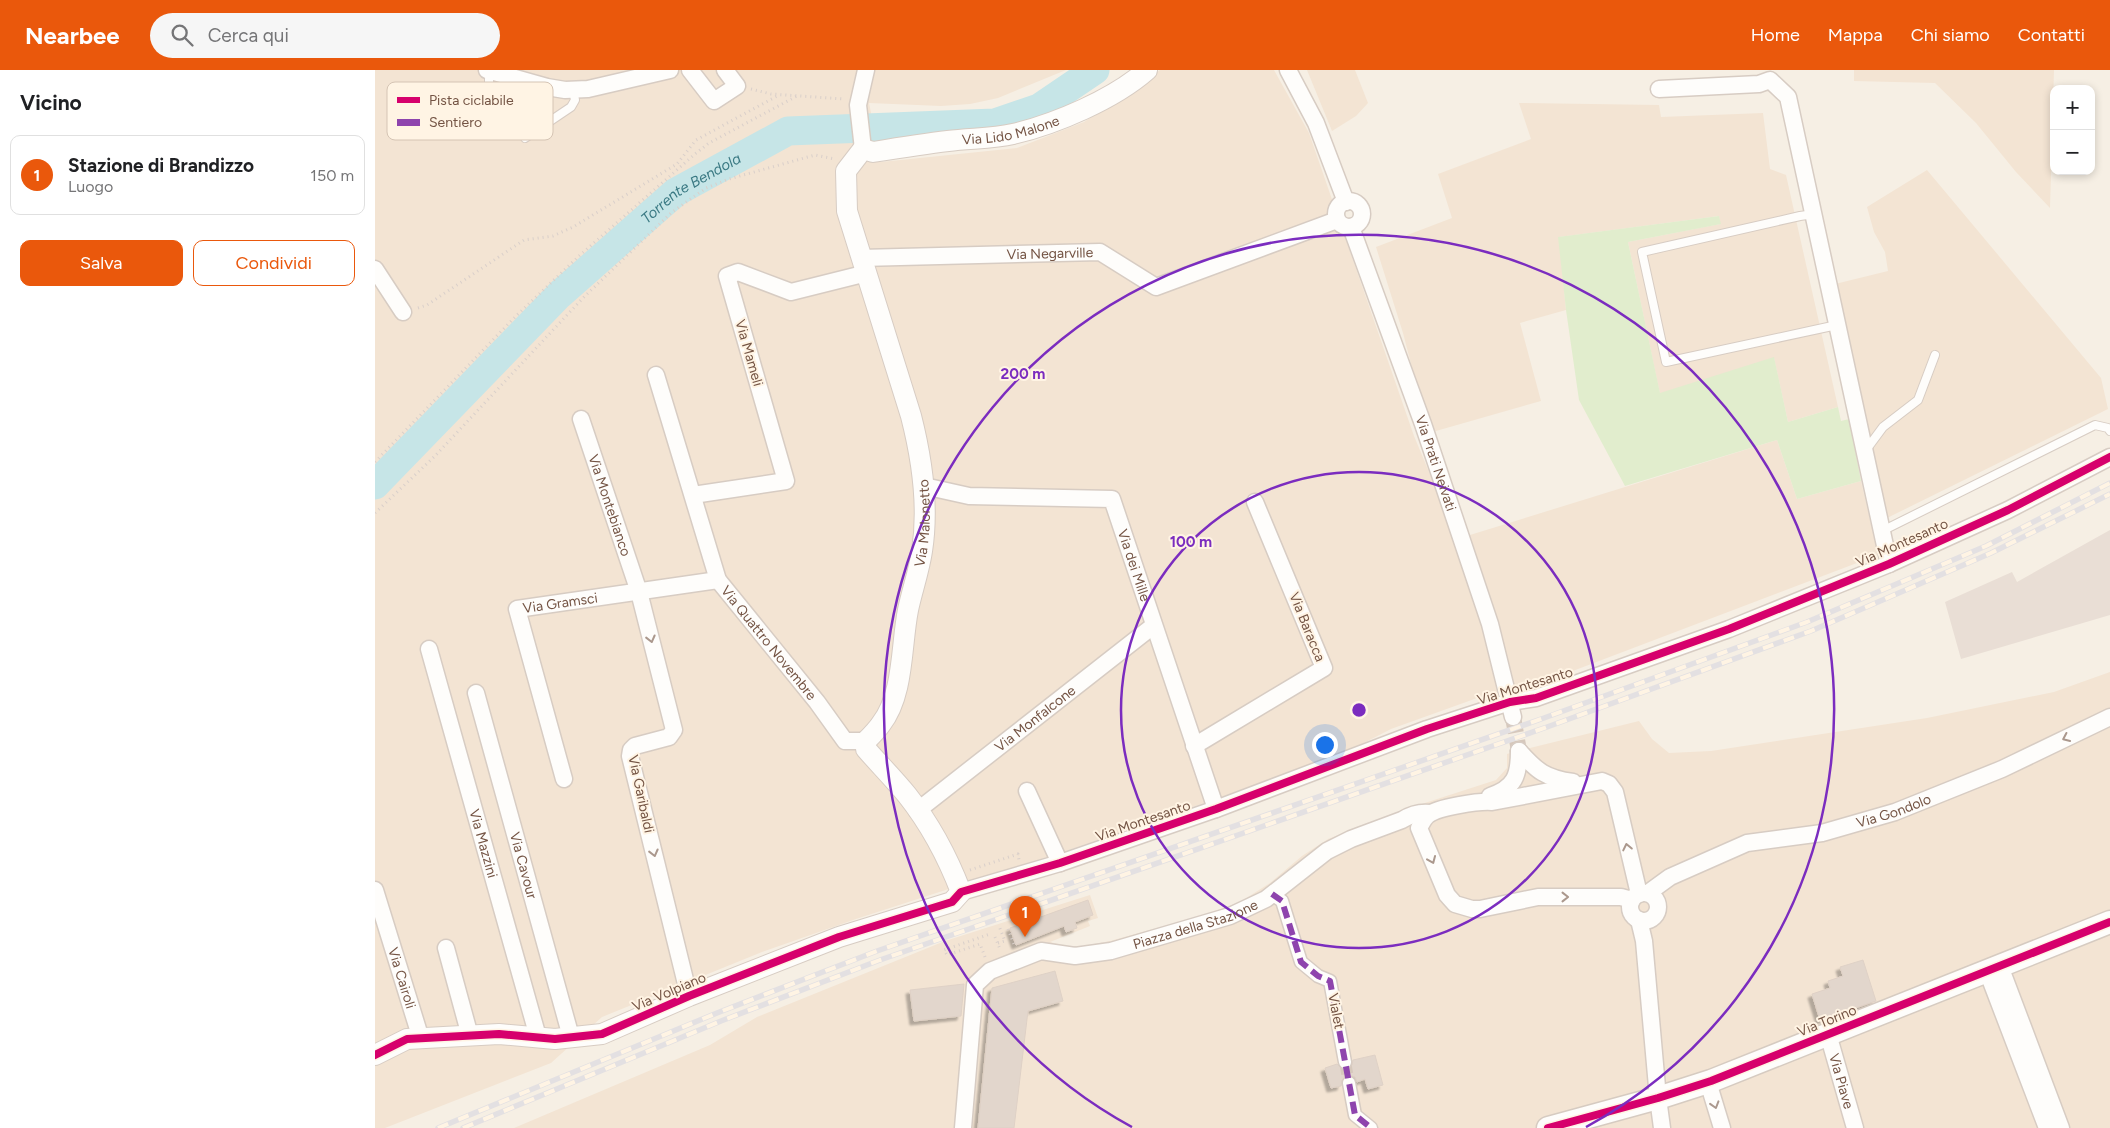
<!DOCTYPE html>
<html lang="it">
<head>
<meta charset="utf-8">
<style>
  body { margin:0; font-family:Figtree,sans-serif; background:#f6f6f6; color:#202124 }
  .controls { position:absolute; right:15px; top:15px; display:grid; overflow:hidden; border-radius:10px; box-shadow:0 2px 8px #0003 }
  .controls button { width:45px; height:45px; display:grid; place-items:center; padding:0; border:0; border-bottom:1px solid #e0e0e0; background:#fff; color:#202124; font:25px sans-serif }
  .you { position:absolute; left:949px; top:674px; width:18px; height:18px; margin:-12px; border:4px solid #fff; border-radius:50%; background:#1a73e8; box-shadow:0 0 0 8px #1a73e833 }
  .badge { display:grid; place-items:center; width:32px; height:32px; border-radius:50%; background:#ea580c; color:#fff; font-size:16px; font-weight:700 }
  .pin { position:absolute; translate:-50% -41px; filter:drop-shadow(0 1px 2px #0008) }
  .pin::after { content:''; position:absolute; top:26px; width:18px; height:15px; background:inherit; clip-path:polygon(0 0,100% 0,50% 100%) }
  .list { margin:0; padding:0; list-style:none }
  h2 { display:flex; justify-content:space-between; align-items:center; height:65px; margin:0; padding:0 20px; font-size:21px }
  h2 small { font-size:16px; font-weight:400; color:#757577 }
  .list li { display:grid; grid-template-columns:32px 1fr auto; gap:15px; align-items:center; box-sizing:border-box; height:80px; margin:0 10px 10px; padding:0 10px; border:1px solid #e0e0e0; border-radius:10px }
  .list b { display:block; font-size:19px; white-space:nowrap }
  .list p { margin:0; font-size:16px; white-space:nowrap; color:#757577 }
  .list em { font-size:16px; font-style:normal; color:#757577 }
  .actions { display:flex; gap:10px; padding:15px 20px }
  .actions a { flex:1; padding:11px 0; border:1px solid #ea580c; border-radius:10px; text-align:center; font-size:18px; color:#ea580c }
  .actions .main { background:#ea580c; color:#fff }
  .icon { flex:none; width:28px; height:28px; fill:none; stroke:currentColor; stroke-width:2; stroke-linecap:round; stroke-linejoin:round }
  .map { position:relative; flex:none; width:1735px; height:1058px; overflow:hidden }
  header { display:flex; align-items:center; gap:30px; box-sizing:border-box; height:70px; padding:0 25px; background:#ea580c; color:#fff }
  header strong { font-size:24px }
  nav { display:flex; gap:28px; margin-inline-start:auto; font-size:18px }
  .search { width:350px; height:45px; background:#f6f6f6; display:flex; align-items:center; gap:12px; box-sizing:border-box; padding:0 18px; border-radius:28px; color:#757577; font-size:19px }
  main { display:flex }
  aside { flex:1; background:#fff }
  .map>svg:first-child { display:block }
</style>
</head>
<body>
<header>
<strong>Nearbee</strong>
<div class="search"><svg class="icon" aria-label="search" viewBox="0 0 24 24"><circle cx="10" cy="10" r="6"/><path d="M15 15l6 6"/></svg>Cerca qui</div>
<nav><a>Home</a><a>Mappa</a><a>Chi siamo</a><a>Contatti</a></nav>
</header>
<main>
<aside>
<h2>Vicino<small></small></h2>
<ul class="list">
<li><span class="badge">1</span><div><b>Stazione di Brandizzo</b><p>Luogo</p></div><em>150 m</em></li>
</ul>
<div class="actions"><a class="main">Salva</a><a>Condividi</a></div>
</aside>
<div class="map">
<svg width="1735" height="1058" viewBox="0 0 1735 1058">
  <defs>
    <filter id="shadow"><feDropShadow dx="-4" dy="4" stdDeviation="1" flood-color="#0004"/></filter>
  </defs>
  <rect width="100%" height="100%" fill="#f6efe4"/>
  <g fill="#f3e4d3">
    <path d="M0,0H691L623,28L595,34L566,36L494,33L506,92L642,78L709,52L785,0H899L934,63L1039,366L1082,469L1402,370L1422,429L1486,411L1503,485L1153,618L1105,627L1016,659L979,678L849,726L685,783L481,849L387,882L227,947L176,993L10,1058H0Z"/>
    <path d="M932,0H980L993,33L981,46L957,61Z"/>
    <path d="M1479,0H1679L1675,138L1641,102L1601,53L1560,13L1479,11Z"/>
    <path d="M1144,33L1284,35L1286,47L1388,43L1395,99L1411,105L1463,337L1413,352L1399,288L1285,324L1253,172L1345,154L1344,146L1184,167L1191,240L1145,253L1166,331L1054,363L1028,263L1001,177L1077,148L1063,104L1156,69Z"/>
    <path d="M1552,100L1726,308L1733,339L1510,449L1460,214L1513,201L1510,182L1499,162L1492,137Z"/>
    <path d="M1735,602V1058H139L335,975L382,947L570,871L715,825L723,848L713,851L715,856L675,872L698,878L735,871L829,845L865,832L895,813L927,786L953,769L1022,742L1121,710L1132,698V684L1139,682L1264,651L1277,669L1294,683L1336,681L1552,648L1679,622Z"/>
  </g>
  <path fill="#e9ded5" d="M1735,460V545L1586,589L1570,532L1637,502L1642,512Z"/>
  <path fill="#e1edcd" d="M1344,146L1346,154L1253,172L1285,323L1399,287L1413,352L1463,337L1466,351L1474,349L1486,411L1422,429L1402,370L1250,416L1204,330L1191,240L1183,167Z"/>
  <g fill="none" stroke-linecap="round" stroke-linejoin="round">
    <path stroke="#c6e5e7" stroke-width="29" id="s1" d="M0,415L184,225L301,122L413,61L620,53L664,38L720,0"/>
  </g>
  <g fill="#e2d6cc" stroke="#dfd1c6" filter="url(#shadow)">
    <path d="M713,830L718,845L700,852L702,858L691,862L689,856L641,875L635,858Z"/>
    <path d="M1488,890L1501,931L1445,950L1437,924L1455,918L1453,911L1468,906L1465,897Z"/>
    <path d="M680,901L688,931L653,941L639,1058H603L617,918Z"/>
    <path d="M589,914L586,946L539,951L535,920Z"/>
    <path d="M1000,985L1008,1015L993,1019L990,1009L982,1012L980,1007L973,1005L967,1010L966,1016L956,1018L950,998L962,994L967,999L972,1000L977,995L978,990Z"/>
  </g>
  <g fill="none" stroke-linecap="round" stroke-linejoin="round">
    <path stroke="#d6c8bc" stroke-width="12" stroke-dasharray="12 6" stroke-linecap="butt" d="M970,992L974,1013"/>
    <path stroke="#d6c8bc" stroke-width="16" stroke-dasharray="16 8" stroke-linecap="butt" d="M1138,647L1144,681"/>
    <g stroke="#d7ccc3" stroke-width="10">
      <g id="service">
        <path d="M117,2L114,9V15L150,68L196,37L200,30L198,20"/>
        <path d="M1439,144L1425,146L1267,182L1291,292L1462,255"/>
        <path d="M1491,380L1508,357L1543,330L1560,285"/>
        <path d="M1507,461L1720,355L1733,358L1735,361"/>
      </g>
    </g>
    <g stroke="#d7ccc3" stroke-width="15">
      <g id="pedestrian">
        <path d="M897,824L907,831L926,892L943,906L955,911L970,992"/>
        <path d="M974,1013L980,1045L996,1058"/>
      </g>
    </g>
    <g stroke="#d7ccc3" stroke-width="19">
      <g id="minor">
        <path d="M112,0L172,17L190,20L213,19L295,0"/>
        <path d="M315,0L339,31L362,16L350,0"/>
        <path d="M913,0L941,53L971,132"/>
        <path d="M1284,19L1384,14L1395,10L1413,27L1514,494"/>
        <path d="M488,79L483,35L491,0"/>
        <circle cx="974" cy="144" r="13"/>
        <path id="s2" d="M976,157L1048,354L1115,554L1138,647"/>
        <path id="s3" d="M486,188L725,182L781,217L962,150"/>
        <path d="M0,199L28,242"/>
        <path id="s4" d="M281,305L343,510L442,632L470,671H491"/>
        <path id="s5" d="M206,349L264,522L299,660L294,667L260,676L256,680L255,686L314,926"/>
        <path id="s6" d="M549,416L594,426L737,429L841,739"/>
        <path d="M318,425L411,411L352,206L363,202L416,222L492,203"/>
        <path id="s7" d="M54,579L163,967"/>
        <path id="s8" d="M101,623L196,967"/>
        <path d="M819,676L949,598L880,432"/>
        <path d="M1144,681C1162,701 1170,708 1198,712"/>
        <path id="s9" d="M189,709L142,539L343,510"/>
        <path d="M652,721L685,793"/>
        <path d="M1115,726C1140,718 1144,705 1144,681"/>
        <path id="s10" d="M542,741L778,556"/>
        <path id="s11" d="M0,820L46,969"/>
        <path d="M586,822L685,793L841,739L1052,659L1135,632L1161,628L1354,559L1514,494L1633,440L1735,387"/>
        <path id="s12" d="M1273,823L1295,807L1372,773L1447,763L1520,742L1627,699L1735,647"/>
        <circle cx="1269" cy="837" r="14"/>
        <path d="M1257,830L1246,827H1163L1105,839H1097L1080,834L1072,825L1044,758C1047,753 1049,748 1053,745C1063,737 1104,731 1117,732L1227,711L1234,714L1240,722L1264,824"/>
        <path d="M1264,850L1269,871L1283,1028L1287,1058"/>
        <path d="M71,878L95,966"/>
        <path d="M1625,896L1686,1058"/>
        <path d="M1612,901L1672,1058"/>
        <path id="s13" d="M1453,964L1480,1058"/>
        <path d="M1333,1012L1347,1058"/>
        <path id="s14" d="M588,1058L600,915L615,901L666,881L700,886L736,881L855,846L891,829L952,781L976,769L1027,750C1035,745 1046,742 1055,743"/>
      </g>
    </g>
    <g stroke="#d7ccc3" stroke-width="22">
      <g id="tertiary">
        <path id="s15" d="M0,985L32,969L124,964L180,969L227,964L314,926L464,867L577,832L586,822C573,788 555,754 532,725C519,709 504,694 491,679V671C496,666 502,660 506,654C529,625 526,575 533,540C537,521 544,501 547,481C554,436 547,389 536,346L472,141L471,101L488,79L498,82C523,78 548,74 573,71C595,68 617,69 638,64C681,54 739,29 772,0"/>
      </g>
    </g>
    <g stroke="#d6cbc1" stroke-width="25">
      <path id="secondary" d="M1173,1058L1283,1028L1336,1011L1735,852"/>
    </g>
    <g stroke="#d9cfca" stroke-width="3" stroke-dasharray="1 4" stroke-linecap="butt">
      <path d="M376,19L396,24L469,29"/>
      <path d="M43,238L52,235L149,170L178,166L198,157L302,94L321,70L404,25"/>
      <path d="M0,392L141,246L204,186L320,84L334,73L422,26"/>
      <path d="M0,443L60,386L208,228L296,143L331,118L354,109L440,85L460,89"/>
      <path d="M595,800L643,784L644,790"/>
      <path d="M633,859L640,877"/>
      <path d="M620,867L625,879"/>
      <path d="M623,873L630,871L624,856"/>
      <path d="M610,887L605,874L572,885L569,880L615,864"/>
    </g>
    <use href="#service" stroke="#fefdfb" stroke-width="8"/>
    <use href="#pedestrian" stroke="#fefdfb" stroke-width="12"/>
    <use href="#minor" stroke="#fefdfb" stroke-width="16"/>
    <use href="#tertiary" stroke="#fefdfb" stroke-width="20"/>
    <use href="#secondary" stroke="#fefdfb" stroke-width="22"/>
    <g stroke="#e3e0e2" stroke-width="5.5">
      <g id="rail">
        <path d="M63,1058L342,943L502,881L1169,648L1432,552L1611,476L1735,413"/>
        <path d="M88,1058L346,951L505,890L1172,657L1436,561L1616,483L1735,424"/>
      </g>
    </g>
    <use href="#rail" stroke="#fff4e4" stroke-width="4" stroke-dasharray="11" stroke-linecap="butt"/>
    <path stroke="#8e44ad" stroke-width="6" stroke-dasharray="12 6" stroke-linecap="butt" d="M897,824L907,831L926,892L943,906L955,911L980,1045L996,1058"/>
    <g stroke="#fff4e4" stroke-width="11">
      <g id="cycleway">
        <path d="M0,985L32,969L124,964L180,969L227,964L314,926L464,867L577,832L586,822L685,793L841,739L1052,659L1135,632L1161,628L1354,559L1514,494L1633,440L1735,387"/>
        <path d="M1173,1058L1283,1028L1336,1011L1735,852"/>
      </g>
    </g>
    <use href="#cycleway" stroke="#d6006c" stroke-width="8"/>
  </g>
  <defs><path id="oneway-chevron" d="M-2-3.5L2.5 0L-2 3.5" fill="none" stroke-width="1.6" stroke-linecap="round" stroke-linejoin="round" transform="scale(1.25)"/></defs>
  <g stroke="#ab988d">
    <use href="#oneway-chevron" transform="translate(276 569) rotate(76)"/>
    <use href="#oneway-chevron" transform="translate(1691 668) rotate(155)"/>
    <use href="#oneway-chevron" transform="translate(1252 777) rotate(-102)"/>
    <use href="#oneway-chevron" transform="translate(279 783) rotate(76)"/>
    <use href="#oneway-chevron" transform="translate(1057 790) rotate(67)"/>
    <use href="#oneway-chevron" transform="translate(1190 827)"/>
    <use href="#oneway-chevron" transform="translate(1340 1035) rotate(73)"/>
  </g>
  <g fill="none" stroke="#7b2cbf" stroke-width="2.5">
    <circle cx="984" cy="640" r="238"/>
    <path d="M757 1057A475 475 0 1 1 1211 1057"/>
  </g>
  <g text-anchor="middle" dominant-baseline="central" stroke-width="4" stroke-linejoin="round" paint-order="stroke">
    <g font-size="14" fill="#745444" stroke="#fff4e4">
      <text stroke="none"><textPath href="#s15" startOffset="1571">Via Lido Malone</textPath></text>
      <text stroke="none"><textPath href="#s3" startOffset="189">Via Negarville</textPath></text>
      <text transform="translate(374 283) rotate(74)">Via Mameli</text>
      <text stroke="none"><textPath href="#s2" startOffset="251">Via Prati Neivati</textPath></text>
      <text stroke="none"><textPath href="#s5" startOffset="91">Via Montebianco</textPath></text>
      <text stroke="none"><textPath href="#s15" startOffset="1030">Via Malonetto</textPath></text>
      <text transform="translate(1527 473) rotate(-24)">Via Montesanto</text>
      <text stroke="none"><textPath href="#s6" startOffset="259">Via dei Mille</textPath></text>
      <text stroke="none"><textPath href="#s9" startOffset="220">Via Gramsci</textPath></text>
      <text transform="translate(932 557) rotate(68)">Via Baracca</text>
      <text stroke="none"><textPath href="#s4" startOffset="295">Via Quattro Novembre</textPath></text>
      <text transform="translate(1150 616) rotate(-17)">Via Montesanto</text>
      <text stroke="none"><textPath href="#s10" startOffset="150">Via Monfalcone</textPath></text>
      <text transform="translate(266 724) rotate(78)">Via Garibaldi</text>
      <text stroke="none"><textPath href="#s12" startOffset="262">Via Gondolo</textPath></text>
      <text transform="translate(768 751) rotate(-19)">Via Montesanto</text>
      <text stroke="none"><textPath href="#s7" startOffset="202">Via Mazzini</textPath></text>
      <text stroke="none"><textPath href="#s8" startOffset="179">Via Cavour</textPath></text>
      <text stroke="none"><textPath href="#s14" startOffset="378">Piazza della Stazione</textPath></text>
      <text stroke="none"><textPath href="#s11" startOffset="92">Via Cairoli</textPath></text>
      <text transform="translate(294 922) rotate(-23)">Via Volpiano</text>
      <text transform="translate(961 941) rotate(79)">Vialet</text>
      <text transform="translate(1452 951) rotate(-22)">Via Torino</text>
      <text stroke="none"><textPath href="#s13" startOffset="49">Via Piave</textPath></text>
    </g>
    <g font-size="15" font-style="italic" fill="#3a7983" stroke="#fff4e4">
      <text stroke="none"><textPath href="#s1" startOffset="435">Torrente Bendola</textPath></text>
    </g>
  </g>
  <rect x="12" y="12" width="166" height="58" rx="8" fill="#fff4e4" stroke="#d5c4b4" stroke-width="1"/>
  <rect x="22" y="27" width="23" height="6" fill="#d6006c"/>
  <rect x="22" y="49" width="23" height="7" fill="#8e44ad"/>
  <g font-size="14" fill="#745444">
    <text x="54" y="35">Pista ciclabile</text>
    <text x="54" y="57">Sentiero</text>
  </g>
  <circle cx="984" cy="640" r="8" fill="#7b2cbf" stroke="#fff4e4" stroke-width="2.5"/>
  <g font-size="15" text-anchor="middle" font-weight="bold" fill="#7b2cbf" stroke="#fff4e4" stroke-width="4" stroke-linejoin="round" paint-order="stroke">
    <text x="648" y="309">200 m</text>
    <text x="816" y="477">100 m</text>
  </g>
</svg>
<div class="controls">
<button>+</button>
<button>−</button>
</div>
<div class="you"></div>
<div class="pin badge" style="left:650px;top:867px">1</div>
</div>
</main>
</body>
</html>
